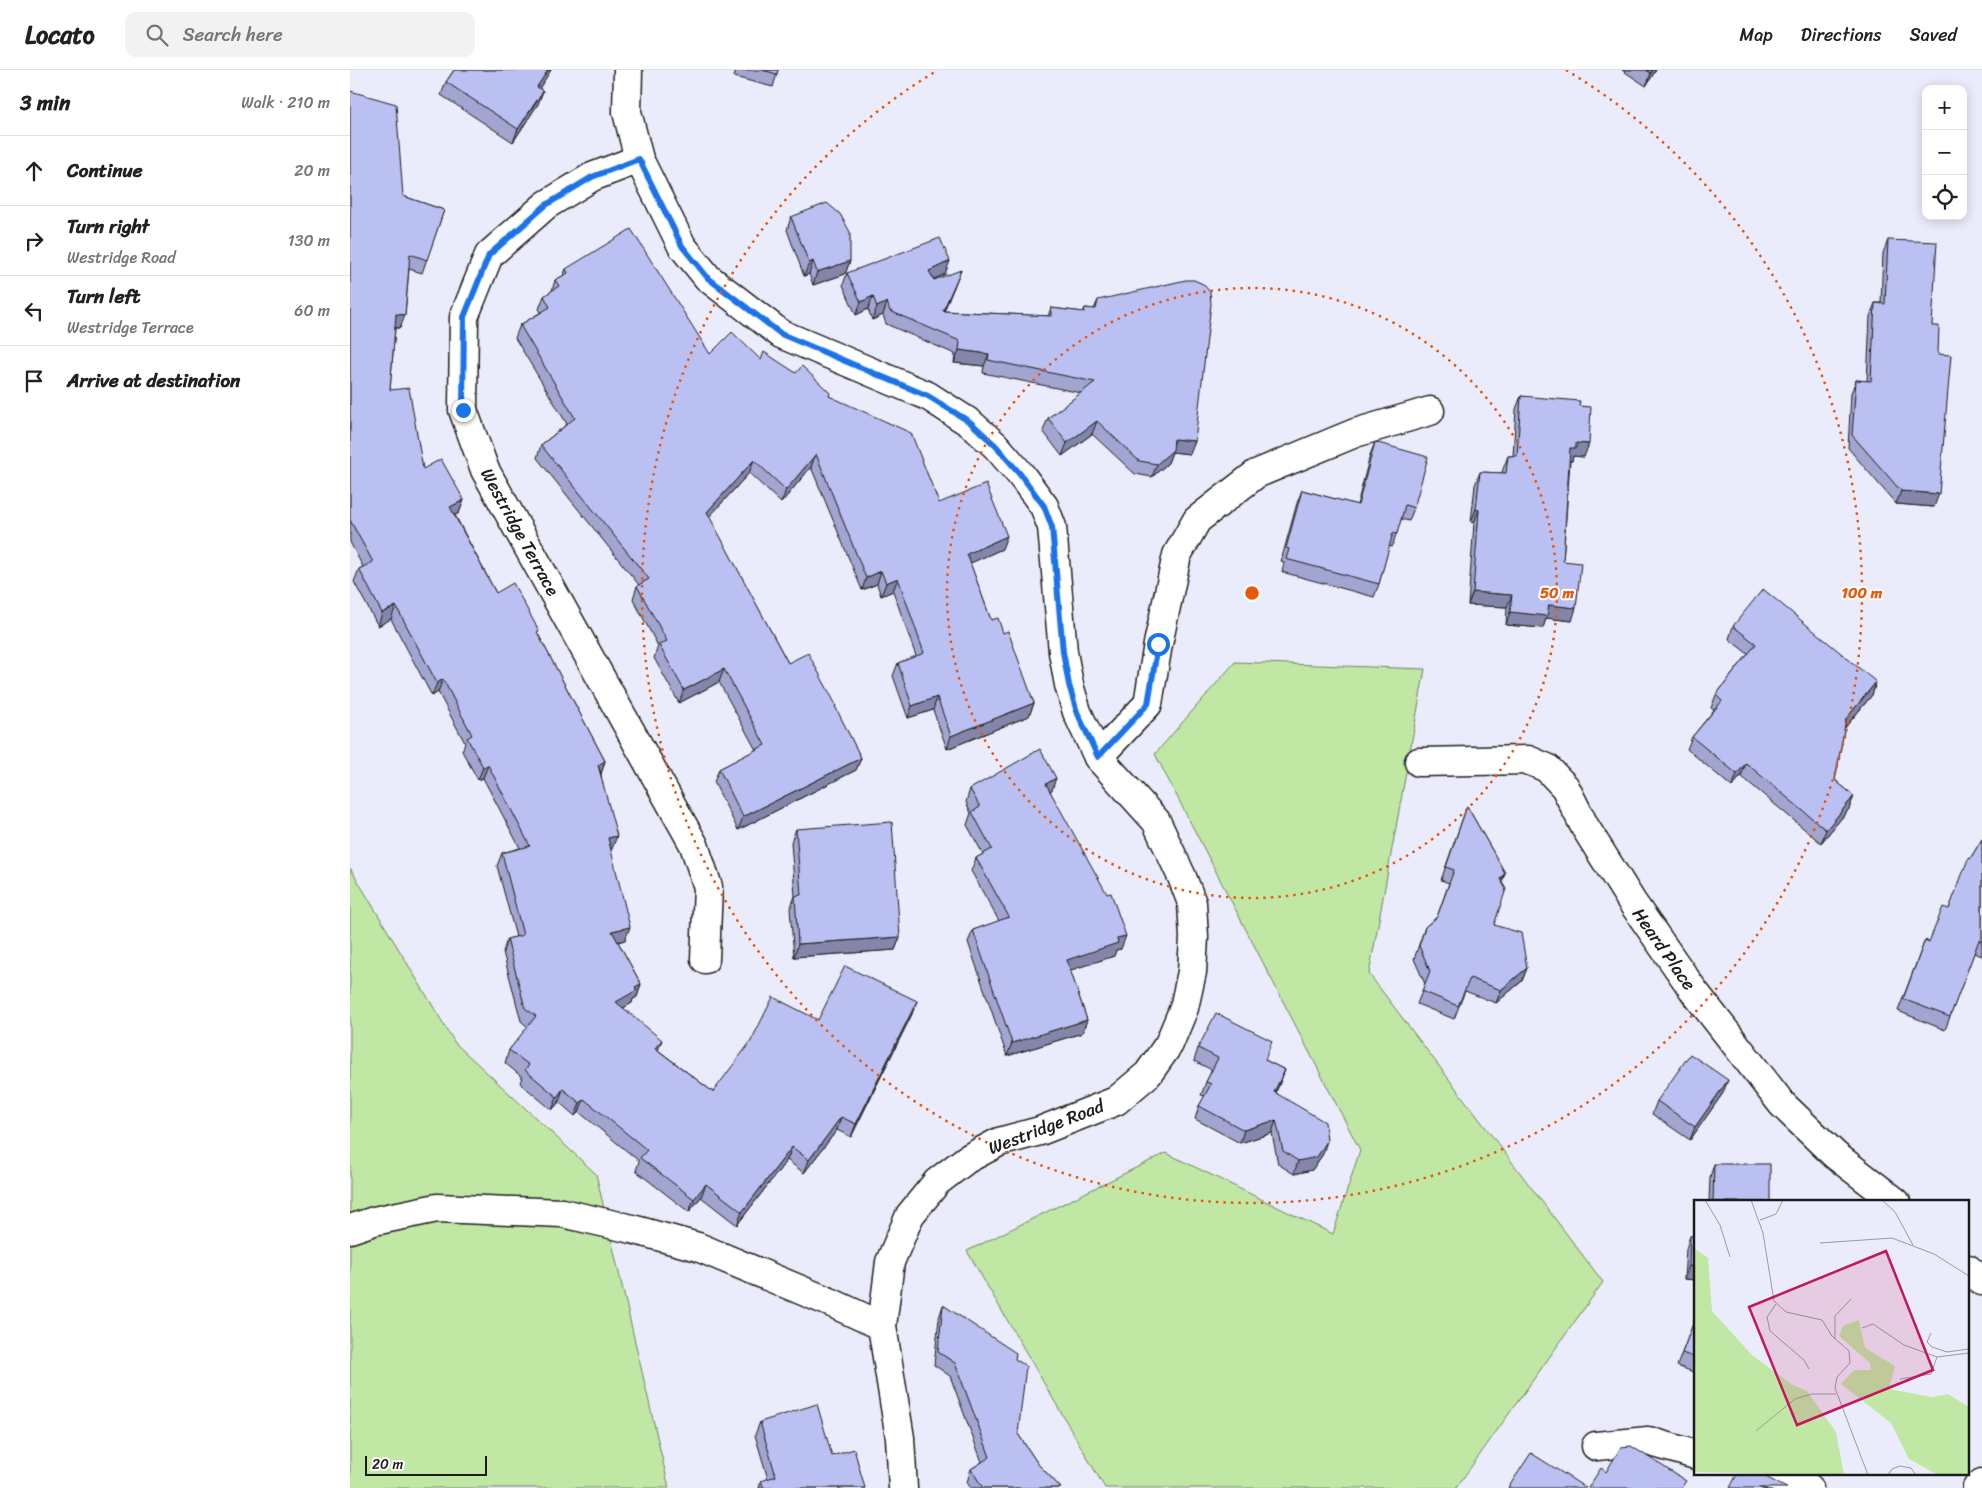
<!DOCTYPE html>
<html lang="en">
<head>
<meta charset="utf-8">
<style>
  body { margin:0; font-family:Sriracha,sans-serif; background:#f2f2f2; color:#202124 }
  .controls { position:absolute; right:15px; top:15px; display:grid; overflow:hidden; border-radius:10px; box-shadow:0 2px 12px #0003 }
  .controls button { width:45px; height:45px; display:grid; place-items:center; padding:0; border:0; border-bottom:1px solid #e0e0e0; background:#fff; color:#202124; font:25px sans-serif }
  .scale { position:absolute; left:15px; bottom:12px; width:122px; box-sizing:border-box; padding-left:5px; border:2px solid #1c1c1c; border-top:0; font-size:14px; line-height:18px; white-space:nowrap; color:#1c1c1c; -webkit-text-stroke:4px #fff; paint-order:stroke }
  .stop { position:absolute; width:15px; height:15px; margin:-11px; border:4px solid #1a73e8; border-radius:50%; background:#fff }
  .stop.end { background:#1a73e8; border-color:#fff; box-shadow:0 1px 5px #0008 }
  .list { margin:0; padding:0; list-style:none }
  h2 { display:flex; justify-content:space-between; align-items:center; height:65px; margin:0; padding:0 20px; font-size:21px }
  h2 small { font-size:16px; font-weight:400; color:#757577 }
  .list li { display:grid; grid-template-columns:32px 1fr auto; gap:15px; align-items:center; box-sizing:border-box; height:70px; padding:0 20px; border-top:1px solid #e0e0e0 }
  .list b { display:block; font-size:19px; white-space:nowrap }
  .list p { margin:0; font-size:16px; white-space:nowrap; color:#757577 }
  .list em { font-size:16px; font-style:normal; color:#757577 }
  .icon { flex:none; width:28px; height:28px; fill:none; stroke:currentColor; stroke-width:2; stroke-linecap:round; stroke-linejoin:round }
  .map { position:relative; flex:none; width:1632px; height:1418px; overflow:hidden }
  header { display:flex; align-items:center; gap:30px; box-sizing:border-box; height:70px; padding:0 25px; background:#fff; border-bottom:1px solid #e0e0e0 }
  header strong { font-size:24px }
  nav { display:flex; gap:28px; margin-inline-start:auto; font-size:18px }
  .search { width:350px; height:45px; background:#f2f2f2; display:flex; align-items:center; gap:12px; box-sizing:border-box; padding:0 18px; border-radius:10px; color:#757577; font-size:19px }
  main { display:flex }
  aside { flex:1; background:#fff }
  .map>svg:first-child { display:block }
</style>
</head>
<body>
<header>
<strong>Locato</strong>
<div class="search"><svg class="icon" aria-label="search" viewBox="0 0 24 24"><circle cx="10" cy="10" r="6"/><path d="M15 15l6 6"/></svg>Search here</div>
<nav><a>Map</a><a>Directions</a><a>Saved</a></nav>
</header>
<main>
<aside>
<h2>3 min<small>Walk · 210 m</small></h2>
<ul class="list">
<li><svg class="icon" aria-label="ahead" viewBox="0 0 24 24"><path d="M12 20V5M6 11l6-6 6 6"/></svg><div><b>Continue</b></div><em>20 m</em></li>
<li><svg class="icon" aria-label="right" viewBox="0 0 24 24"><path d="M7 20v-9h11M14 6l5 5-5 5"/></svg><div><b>Turn right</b><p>Westridge Road</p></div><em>130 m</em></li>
<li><svg class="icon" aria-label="left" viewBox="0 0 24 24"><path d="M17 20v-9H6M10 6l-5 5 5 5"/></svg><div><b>Turn left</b><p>Westridge Terrace</p></div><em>60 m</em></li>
<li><svg class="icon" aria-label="arrive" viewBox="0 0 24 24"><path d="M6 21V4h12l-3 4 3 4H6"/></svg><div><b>Arrive at destination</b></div></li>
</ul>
</aside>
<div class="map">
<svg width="1632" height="1418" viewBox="0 0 1632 1418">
  <rect width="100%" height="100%" fill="#ebecfb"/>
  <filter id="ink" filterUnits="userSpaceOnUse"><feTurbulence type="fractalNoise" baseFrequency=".02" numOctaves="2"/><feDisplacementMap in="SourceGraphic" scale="10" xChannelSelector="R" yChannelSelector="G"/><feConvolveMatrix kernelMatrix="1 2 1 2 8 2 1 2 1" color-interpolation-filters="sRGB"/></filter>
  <g filter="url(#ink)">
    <g fill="#c0e8a4" stroke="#6e8260">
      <path d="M885,592L1075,599L1019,904L1253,1212L1106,1418H755L617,1181L816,1083L983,1164L1010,1080L805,684Z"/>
      <path d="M0,798L105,973L246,1104L319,1418H0Z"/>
    </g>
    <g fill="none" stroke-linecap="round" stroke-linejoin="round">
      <g stroke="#1c1c1c" stroke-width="31">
        <g id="minor">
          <path d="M278,0L277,42L289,89L332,176L358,208L431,264L578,326L620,353L646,376L671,405L694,436L702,457L713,582L719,615L727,642L748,687L806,751L832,807L842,833L844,867L842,902L834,938L819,974L798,1004L766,1031L690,1061L649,1072L617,1089L587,1112L560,1145L540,1192L532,1256L550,1368L553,1418"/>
          <path d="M289,89L242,107L196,135L139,185L114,247L113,340L135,400L344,775L358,817L355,889"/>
          <path d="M748,687L798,634L808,574L827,485L847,450L906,404L1005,363L1080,341"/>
          <path d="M1069,692L1178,690L1197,698L1215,717L1235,757L1282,832L1344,921L1432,1034L1485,1085L1546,1132"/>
          <path d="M0,1159L24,1151L87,1138L212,1143L282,1159L348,1177L482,1233L532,1256"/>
          <path d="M1618,1199L1632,1211"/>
          <path d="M1246,1376L1298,1371L1346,1385"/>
          <path d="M1415,1404L1459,1418"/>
          <path d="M1627,1418L1632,1413"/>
        </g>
      </g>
      <use href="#minor" stroke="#fff" stroke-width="28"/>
    </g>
    <g fill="#a1a5d0" stroke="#1c1c1c">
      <path d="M104,0H201L189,18L193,21L188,34L163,72L91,25L96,12Z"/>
      <path d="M381,0H428L423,17L384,7L386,1Z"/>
      <path d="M1272,0H1306L1296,16Z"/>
      <path d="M0,21L53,126L94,140L72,203L59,199L55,245L50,258H45L40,320L73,399L114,430L109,443L105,445L146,523L188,564L255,691L251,704L262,779H260L275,870L268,872L291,914L287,927L283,929L282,933L273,938L308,980L363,1022L468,950L562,944L501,1067L487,1060L454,1103L437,1090L387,1155L351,1127L339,1142L286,1101L289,1091L229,1042L225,1046L209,1032L202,1040L170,1013L172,1007L155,993L159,980L178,957L171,951L153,882L157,869L166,867L147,796L152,783L170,778L133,708L128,710L112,681L115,673L88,622L82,626L41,549L28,556L4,512L9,499L13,497L0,472Z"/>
      <path d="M441,147L500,191L495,204L463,215L459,204L454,206L437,160Z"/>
      <path d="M1538,170L1582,256L1588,284L1584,437L1546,434L1498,378L1501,323L1506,310L1517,311L1520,246L1525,233H1531L1533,183Z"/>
      <path d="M216,199L360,284L411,290L479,326L589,433L652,479L620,493L641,550L653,563L684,633L679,646L597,679L583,640L558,648L543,606L548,593L566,586L543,521L531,526L527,514L512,520L461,397L431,433L399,403L359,447L438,593L486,635L485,638L511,688L506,700L388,760L364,712L369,699L406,680L369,612L329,633L304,588L308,576L283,529L287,516L289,515L187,388L191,375L217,354L165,268L170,255L191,242L189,239L194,226L202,221L205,210L213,206Z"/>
      <path d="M497,203L595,204L584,209V210L606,212L594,241L698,246L701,238L733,242L735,238L744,239L748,230L845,371L840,384L822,382L818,393L802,407L785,404L742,364L712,386L693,361L698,348L731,323L633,303L634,296L604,293L605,284L536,254L533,245L522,250L518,239L506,245L493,215Z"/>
      <path d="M1171,326L1229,336L1234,387L1223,386L1222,391H1220L1213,491L1222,551L1196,548L1193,558L1156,555L1157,537L1118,535L1124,453L1121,452L1125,415L1130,402L1152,403L1153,399L1158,386H1163L1166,339Z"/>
      <path d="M1025,372L1064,438L1059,451L1051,449L1042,477L1039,476L1029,514L1024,527L932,502L934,492L931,491L947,433L952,420L1007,435L1020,385Z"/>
      <path d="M1383,556L1526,612L1522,625L1494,659L1485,710L1504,726L1499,739L1471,773L1391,706L1382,717L1337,679L1342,667L1364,640L1361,638L1366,625L1398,584L1379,569Z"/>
      <path d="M620,719L702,720L700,721L771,879L766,880L764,886L720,900L737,950L732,963L657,986L618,872L623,860L649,851L621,801L626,788L633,784L617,755L621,743L616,732Z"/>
      <path d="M1117,736L1155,803L1152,812L1144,855L1177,898L1172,911L1146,933L1115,921L1104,949L1067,934L1075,914L1064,889L1075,857L1087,847L1099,813L1091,810Z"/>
      <path d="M446,759L550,867L545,880L444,887L440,839L445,826L441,772Z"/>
      <path d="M1632,769V886L1624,883L1595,960L1548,941L1575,870L1579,872L1599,839L1620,789Z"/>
      <path d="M848,978L915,990L935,1000L926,1022L973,1084L962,1100L944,1104L928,1094L922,1063L890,1073L845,1049L849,1036L855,1026L851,1025L856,1012L862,1000L844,991Z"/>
      <path d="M1373,1023L1340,1070L1302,1044L1307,1031Z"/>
      <path d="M1364,1094L1420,1132H1359L1360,1107Z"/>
      <path d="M1340,1166H1346V1210L1334,1209L1336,1179Z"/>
      <path d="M593,1235L665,1289L668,1364L688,1394L711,1418H620L617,1412L621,1399L632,1392L600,1306L584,1295L589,1248Z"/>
      <path d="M1346,1246V1303L1327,1296Z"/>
      <path d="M410,1352L482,1386L515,1418H409L411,1411L418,1409L405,1365Z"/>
    </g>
    <g fill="#8386a9" stroke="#1c1c1c">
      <path d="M198,0H201L182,30L187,17Z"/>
      <path d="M1302,0H1306L1296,16L1301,3Z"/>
      <path d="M193,21L188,34L163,72L168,59Z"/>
      <path d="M463,191L459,204L454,206L459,193Z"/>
      <path d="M500,191L495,204L463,215L467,202Z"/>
      <path d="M600,191L595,204L574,214L579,201Z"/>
      <path d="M611,200L606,212L589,253L593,241Z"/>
      <path d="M523,226L518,239L506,245L511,232Z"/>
      <path d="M537,232L533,245L522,250L527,237Z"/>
      <path d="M46,244L55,245L50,258L41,257Z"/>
      <path d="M609,280L639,284L634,296L604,293Z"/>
      <path d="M747,351L742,364L712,386L717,373Z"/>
      <path d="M824,369L845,371L840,384L822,382L818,393L802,407L807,394Z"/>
      <path d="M1226,373L1239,374L1234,387L1223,386L1222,391L1216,390L1220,378Z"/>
      <path d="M466,384L461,397L431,433L436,420Z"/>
      <path d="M404,390L399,403L352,455L357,442Z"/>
      <path d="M1551,421L1589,424L1584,437L1546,434Z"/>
      <path d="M114,430L109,443L96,450L100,437Z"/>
      <path d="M1126,439L1129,440L1124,453L1121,452Z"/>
      <path d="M657,466L652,479L612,497L617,484Z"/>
      <path d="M531,501L527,514L512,520L516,508Z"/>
      <path d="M548,508L543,521L531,526L536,513Z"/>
      <path d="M1123,522L1162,525L1157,537L1118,535Z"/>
      <path d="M1199,535L1226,538L1222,551L1196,548L1193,558L1156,555L1160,542Z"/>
      <path d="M46,536L41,549L28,556L32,543Z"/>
      <path d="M374,599L369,612L329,633L334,620Z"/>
      <path d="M93,609L88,622L82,626L87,613Z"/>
      <path d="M1526,612L1522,625L1491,662L1496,649Z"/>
      <path d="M587,627L583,640L558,648L562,636Z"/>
      <path d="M684,633L679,646L597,679L601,666Z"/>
      <path d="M511,688L506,700L388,760L393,747Z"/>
      <path d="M255,691L251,704L248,695Z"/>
      <path d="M1396,693L1391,706L1382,717L1387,704Z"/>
      <path d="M138,695L133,708L128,710L133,697Z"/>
      <path d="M706,708L702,720L691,727L696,714Z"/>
      <path d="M1504,726L1499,739L1471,773L1476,760Z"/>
      <path d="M267,766L262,779L253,781L258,768Z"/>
      <path d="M1155,803L1150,816V809Z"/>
      <path d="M280,857L275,870L257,874L262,861Z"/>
      <path d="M776,866L771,879L766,880L764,886L712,903L717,890L767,868Z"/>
      <path d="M550,867L545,880L444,887L448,874Z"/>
      <path d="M1177,898L1172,911L1146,933L1151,920Z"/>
      <path d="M291,914L287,927L283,929L282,933L261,945L266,932L285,917Z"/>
      <path d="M567,931L562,944L501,1067L506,1054Z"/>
      <path d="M737,950L732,963L657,986L662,973Z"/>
      <path d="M312,970L307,983L305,978Z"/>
      <path d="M935,1000L930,1013L920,1035L924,1022Z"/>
      <path d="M1378,1010L1373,1023L1340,1070L1345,1057Z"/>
      <path d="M213,1019L209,1032L202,1040L207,1027Z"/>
      <path d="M234,1029L229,1042L225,1046L230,1033Z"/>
      <path d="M491,1047L487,1060L454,1103L459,1090Z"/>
      <path d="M926,1050L922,1063L890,1073L894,1060Z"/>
      <path d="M977,1071L973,1084L962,1100L944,1104L948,1091Z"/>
      <path d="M442,1077L437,1090L387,1155L392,1142Z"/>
      <path d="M356,1114L351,1127L339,1142L344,1129Z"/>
      <path d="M1339,1196L1346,1197V1210L1334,1209Z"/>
    </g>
    <g fill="#bbc0f2" stroke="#1c1c1c">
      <path d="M104,0H198L187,17L193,21L168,59L96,12Z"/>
      <path d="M412,0H428L427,4Z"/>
      <path d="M1296,0H1302L1301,3Z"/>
      <path d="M0,21L46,34L53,126L94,140L77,190L60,184L55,245L46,244L40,320L59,318L73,399L91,389L114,430L100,437L146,523L163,513L189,561L187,562L255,691L248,695L267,766L258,768L280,857L262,861L291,914L285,917L287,920L266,932L312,970L305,978L363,1022L401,971L423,927L468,950L495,896L567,931L506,1054L491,1047L459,1090L442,1077L392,1142L356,1114L344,1129L290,1088L297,1080L234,1029L230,1033L213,1019L207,1027L175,1000L179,995L159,980L186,946L175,938L157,869L173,865L152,783L180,776L138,695L133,697L117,668L122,665L93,609L87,613L46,536L32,543L9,499L23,492L0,450Z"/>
      <path d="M477,133L490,144L500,162V191L467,202L463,191L459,193L441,147Z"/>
      <path d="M281,159L360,284L382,262L411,290L414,282L446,303L452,296L480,323L479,326L561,363L589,433L636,414L657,466L617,484L641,550L648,548L653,563L658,561L684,633L601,666L587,627L562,636L548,593L574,583L548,508L536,513L531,501L516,508L466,384L436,420L404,390L357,442L438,593L458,583L486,635L485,636L511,688L393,747L369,699L415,675L374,599L334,620L309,575L317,571L287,516L299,509L191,375L225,348L170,255L200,237L194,226L209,216L205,210L218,203L216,199Z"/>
      <path d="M590,168L600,191L579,201L584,210L611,200L593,241L701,246V238L734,242L735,238L746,239L748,230L836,210H844L853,214L860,222L861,234L845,371L824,369L823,380L807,394L789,391L747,351L717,373L698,348L745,312L638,290L639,284L609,280L610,271L540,241L537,232L527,237L523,226L511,232L497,203Z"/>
      <path d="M1538,170L1587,172L1582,256H1589L1588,284L1601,285L1589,424L1551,421L1502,365L1506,310L1521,311L1525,233L1535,234Z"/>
      <path d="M1171,326L1230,331L1229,336L1241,337L1239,374L1226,373V378H1220L1213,491L1231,493L1226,538L1199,535L1197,546L1160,542L1162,525L1123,522L1129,440L1126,439L1130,402L1156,403L1158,386H1167Z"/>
      <path d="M1025,372L1078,387L1064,438L1055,435L1047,464L1043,463L1029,514L936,489L939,479L936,478L952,420L1008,435Z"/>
      <path d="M1413,519L1526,612L1496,649L1485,710L1504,726L1476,760L1396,693L1387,704L1342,667L1372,631L1366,625L1406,574L1383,556Z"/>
      <path d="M690,679L706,708L696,714L757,824L761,823L776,866L767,868L768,873L717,890L737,950L662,973L623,860L659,847L626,788L642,779L622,742L630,737L620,719Z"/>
      <path d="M1117,736L1155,803L1150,809L1156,819L1144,855L1171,863L1177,898L1151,920L1120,908L1108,936L1072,921L1080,901L1069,876L1075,857L1087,847L1104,800L1096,797Z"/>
      <path d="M542,752L550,867L448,874L445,826L451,825L446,759Z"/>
      <path d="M1632,769V872L1629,870L1600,947L1553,929L1575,870L1579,872L1593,837L1599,839L1618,789H1620Z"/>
      <path d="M866,943L922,971L915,990L935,1000L924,1022L975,1052L977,1071L967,1087L948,1091L933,1081L926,1050L894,1060L849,1036L861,1014L856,1012L868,988L848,978Z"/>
      <path d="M1340,984L1378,1010L1345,1057L1307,1031Z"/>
      <path d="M1364,1094H1420V1132H1363Z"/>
      <path d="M1340,1166H1346V1197L1339,1196Z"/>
      <path d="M593,1235L666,1283L665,1289L676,1296L668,1364L688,1394L711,1418H633L621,1399L640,1387L605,1293L588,1282Z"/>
      <path d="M1346,1246V1288L1332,1283Z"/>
      <path d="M467,1334L482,1386L504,1379L515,1418H414L411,1411L426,1406L410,1352Z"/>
      <path d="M1281,1376L1336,1411L1331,1418H1238L1251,1398L1256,1402L1271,1377Z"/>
      <path d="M1181,1383L1236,1418H1158Z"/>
      <path d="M1387,1404H1410L1437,1418H1380Z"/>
    </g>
  </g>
  <g fill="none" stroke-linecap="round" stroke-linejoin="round" filter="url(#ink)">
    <path stroke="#1a73e8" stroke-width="6" d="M113,340L114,247L139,185L196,135L242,107L289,89L332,176L358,208L431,264L578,326L620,352L646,376L671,405L694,436L702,457L713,582L719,615L727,642L748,687L798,634L808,574"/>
  </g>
  <g fill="none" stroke="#e8590c" stroke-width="2.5" stroke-dasharray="2.5 5">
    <circle cx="902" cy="523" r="305"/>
    <path d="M1216 0A610 610 0 1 1 588 0"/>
  </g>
  <g text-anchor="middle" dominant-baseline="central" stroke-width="4" stroke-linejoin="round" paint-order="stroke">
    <g font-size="18" fill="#1c1c1c" stroke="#fff">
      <text transform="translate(170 462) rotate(61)">Westridge Terrace</text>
      <text transform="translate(1314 879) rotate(55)">Heard Place</text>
      <text transform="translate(696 1057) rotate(-21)">Westridge Road</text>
    </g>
  </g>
  <g transform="translate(1344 1130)">
    <rect width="275" height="275" fill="#ebecfb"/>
    <path d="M0,48L14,58L18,111L58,155L97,184L113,191L142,232L150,275L0,272ZM165,120L171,148L201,166L195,189L238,197L254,194L275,207V275H244L215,259L197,223L147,184L160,170H177L176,163L145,136L149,126Z" fill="#c0e8a4"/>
    <path fill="none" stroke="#9899a2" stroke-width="1" d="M11,0L26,25L36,57M57,0L69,33L80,101L92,112L128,120L138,136L155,151L156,163L143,177L141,188L174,275M188,0L201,12L219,45M66,20L82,14L89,0M126,43L198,38L240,54L275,76M82,104L73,117L76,131L110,160L115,169M168,128L179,124L210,145L243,157L275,153M237,133L233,142L238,147L253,152L275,149M141,139V116L157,99M206,179L237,174L243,157M62,231L101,199L118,194H142M194,275L198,269L206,266L217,268L222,275"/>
    <path fill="#c2185b" fill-opacity="0.15" stroke="#c2185b" stroke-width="2.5" d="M192,51L239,170L103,225L55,107Z"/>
    <rect width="275" height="275" fill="none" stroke="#1c1c1c" stroke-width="2.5"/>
  </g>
  <circle cx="902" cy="523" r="8" fill="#e8590c" stroke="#fff" stroke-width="2.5"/>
  <g font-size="15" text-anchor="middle" font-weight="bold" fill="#e8590c" stroke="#fff" stroke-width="4" stroke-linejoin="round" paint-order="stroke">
    <text x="1207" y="528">50 m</text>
    <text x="1512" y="528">100 m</text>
  </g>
</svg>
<div class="controls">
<button>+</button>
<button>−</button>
<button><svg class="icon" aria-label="locate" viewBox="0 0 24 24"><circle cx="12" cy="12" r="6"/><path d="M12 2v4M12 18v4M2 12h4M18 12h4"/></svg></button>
</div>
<div class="scale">20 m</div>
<div class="stop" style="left:808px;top:574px"></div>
<div class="stop end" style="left:113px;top:340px"></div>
</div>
</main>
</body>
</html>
